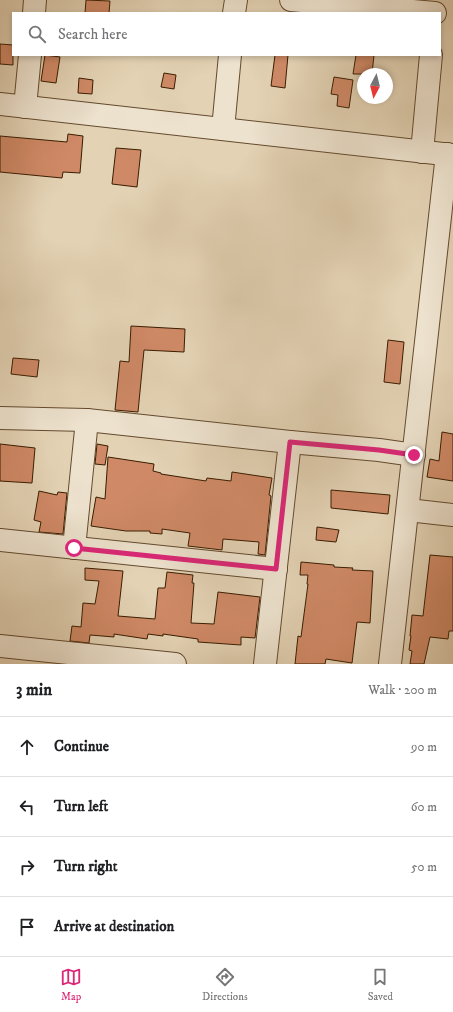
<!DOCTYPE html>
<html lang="en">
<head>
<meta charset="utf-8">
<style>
  body { margin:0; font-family:"IM FELL DW Pica",serif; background:#f2f2f2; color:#202124 }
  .compass { position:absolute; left:357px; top:68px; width:36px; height:36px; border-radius:50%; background:#fff; box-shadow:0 2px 6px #0003; rotate:187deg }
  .stop { position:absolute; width:12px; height:12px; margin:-9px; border:3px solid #db2777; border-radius:50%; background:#fff }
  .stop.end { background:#db2777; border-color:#fff; box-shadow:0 1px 4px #0008 }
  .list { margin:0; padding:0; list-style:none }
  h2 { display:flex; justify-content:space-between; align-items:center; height:52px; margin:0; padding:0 16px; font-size:17px }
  h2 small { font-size:13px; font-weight:400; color:#757577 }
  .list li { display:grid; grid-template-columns:26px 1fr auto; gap:12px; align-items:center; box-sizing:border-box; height:60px; padding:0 16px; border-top:1px solid #e0e0e0 }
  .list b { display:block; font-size:15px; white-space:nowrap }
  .list em { font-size:13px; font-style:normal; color:#757577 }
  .icon { flex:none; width:22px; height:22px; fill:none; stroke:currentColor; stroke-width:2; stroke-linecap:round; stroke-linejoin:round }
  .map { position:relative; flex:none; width:453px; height:664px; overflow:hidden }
  .search { position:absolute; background:#fff; box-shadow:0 2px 6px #0003; left:12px; right:12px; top:12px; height:44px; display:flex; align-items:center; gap:10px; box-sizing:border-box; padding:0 14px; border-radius:0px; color:#757577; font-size:15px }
  .sheet { height:292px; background:#fff }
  nav { display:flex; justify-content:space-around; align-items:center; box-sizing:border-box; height:56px; border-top:1px solid #e0e0e0; background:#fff; font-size:11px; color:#757577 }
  nav a { display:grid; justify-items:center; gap:2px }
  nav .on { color:#db2777 }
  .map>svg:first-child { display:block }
</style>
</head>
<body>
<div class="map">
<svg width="453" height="664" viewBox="0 0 453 664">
  <rect width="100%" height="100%" fill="#e3d2b4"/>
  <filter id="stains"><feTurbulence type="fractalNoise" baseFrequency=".005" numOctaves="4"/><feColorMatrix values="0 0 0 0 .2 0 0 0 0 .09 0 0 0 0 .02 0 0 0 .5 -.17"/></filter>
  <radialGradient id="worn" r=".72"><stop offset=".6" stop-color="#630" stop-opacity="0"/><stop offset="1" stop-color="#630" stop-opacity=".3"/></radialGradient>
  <g fill="#cf8966" stroke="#391d01">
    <path d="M86,0L110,1L109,13H85Z"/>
    <path d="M0,44L13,45V65L0,64Z"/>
    <path d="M45,55L60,57L56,83L41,81Z"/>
    <path d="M275,55H288L285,88L271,86Z"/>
    <path d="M356,55H374L372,74H353Z"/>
    <path d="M164,73L176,75L174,89L161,87Z"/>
    <path d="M334,77L353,80L349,108L337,106L338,95L331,94Z"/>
    <path d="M79,78L93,80L92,94L78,93Z"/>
    <path d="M68,134L83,136L80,173L63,172L62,178L0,172V136L67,142Z"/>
    <path d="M116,148L141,150L137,187L112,184Z"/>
    <path d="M131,326L185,329L184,352L144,350L138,412L115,410L120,361L129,362Z"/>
    <path d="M388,340L404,342L400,384L384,382Z"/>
    <path d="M13,358L39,360L37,377L11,374Z"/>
    <path d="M442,432L453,434V481L427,477L430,459L439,461Z"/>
    <path d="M0,444L35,448L32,483L0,481Z"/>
    <path d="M97,444L108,446L105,465L95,464Z"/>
    <path d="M108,457L154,464L153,471L161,473V474L206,481L207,478L231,481L232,472L272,478L269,495L271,496L265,555L258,554L259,542L223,539L222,550L188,546L190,533L162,529V534L150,533V531H126L91,526L96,497L105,499Z"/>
    <path d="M331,490L390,495L388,514L331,508Z"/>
    <path d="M39,491L57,495L58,492L67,493L63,534L39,532L41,522L34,520Z"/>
    <path d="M317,527L339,530L336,542L316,540Z"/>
    <path d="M430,555L453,557V631H449L448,639L430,637L424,664H410L412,651L409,650L411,636H410L412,615L423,616Z"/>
    <path d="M301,562L334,565V567L353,568L352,570L373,571L370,623L357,622L352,663L326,659L325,664H295L298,636L301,637L308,584H307L308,575H300Z"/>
    <path d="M85,568L123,571L118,616L155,619L158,588H165L167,572L193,575L192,583H194L191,623L214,624L218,592L260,597L255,638L241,637V645L198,642V639L163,634V636L148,634L147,639L114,634V637L90,635L89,643L70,641L72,626L81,627L83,603L95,604L99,581L85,580Z"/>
  </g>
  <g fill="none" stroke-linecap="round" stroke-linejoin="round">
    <g stroke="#644a2e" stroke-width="24">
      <g id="minor">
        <path d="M291,0L435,13"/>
        <path d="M34,13L35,0"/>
        <path d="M234,13L236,0"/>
        <path d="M0,104L453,155"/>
        <path d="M25,107L30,55"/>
        <path d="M223,129L230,55"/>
        <path d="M422,152L431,55"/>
        <path d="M0,418L87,420L290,442L379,450L414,455"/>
        <path d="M408,510L453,515"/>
        <path d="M0,540L276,569"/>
        <path d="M74,548L87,420"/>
        <path d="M0,646L175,664"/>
        <path d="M265,664L290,442"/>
        <path d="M390,664L447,154"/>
      </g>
    </g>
    <use href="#minor" stroke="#ede2ce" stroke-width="22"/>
  </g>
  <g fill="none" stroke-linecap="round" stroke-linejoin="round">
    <path stroke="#db2777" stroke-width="5" d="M74,548L276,569L290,442L379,450L414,455"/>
  </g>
  <rect width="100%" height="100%" filter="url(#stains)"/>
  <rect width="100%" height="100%" fill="url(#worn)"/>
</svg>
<svg class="compass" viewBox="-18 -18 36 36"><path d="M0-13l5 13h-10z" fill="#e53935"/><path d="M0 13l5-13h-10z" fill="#757577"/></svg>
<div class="stop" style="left:74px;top:548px"></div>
<div class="stop end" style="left:414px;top:455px"></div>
<div class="search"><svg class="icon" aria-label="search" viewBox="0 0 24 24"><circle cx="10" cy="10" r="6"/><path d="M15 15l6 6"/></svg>Search here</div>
</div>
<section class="sheet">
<h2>3 min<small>Walk · 200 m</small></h2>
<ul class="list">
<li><svg class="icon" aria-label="ahead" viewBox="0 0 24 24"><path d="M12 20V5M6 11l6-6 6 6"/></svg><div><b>Continue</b></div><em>90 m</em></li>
<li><svg class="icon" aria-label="left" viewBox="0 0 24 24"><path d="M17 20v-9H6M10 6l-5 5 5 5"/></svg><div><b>Turn left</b></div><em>60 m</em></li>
<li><svg class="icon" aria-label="right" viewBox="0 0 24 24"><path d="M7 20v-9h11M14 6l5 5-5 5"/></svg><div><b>Turn right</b></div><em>50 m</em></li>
<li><svg class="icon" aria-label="arrive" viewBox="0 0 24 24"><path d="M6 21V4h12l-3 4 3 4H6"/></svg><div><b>Arrive at destination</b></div></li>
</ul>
</section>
<nav>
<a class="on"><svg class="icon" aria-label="map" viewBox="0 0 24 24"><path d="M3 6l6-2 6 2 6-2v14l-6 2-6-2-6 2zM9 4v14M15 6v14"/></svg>Map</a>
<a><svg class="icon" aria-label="directions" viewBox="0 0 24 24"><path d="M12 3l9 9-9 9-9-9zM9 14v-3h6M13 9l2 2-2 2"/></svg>Directions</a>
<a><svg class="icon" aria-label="saved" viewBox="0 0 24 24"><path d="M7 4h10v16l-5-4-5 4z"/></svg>Saved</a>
</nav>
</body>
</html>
